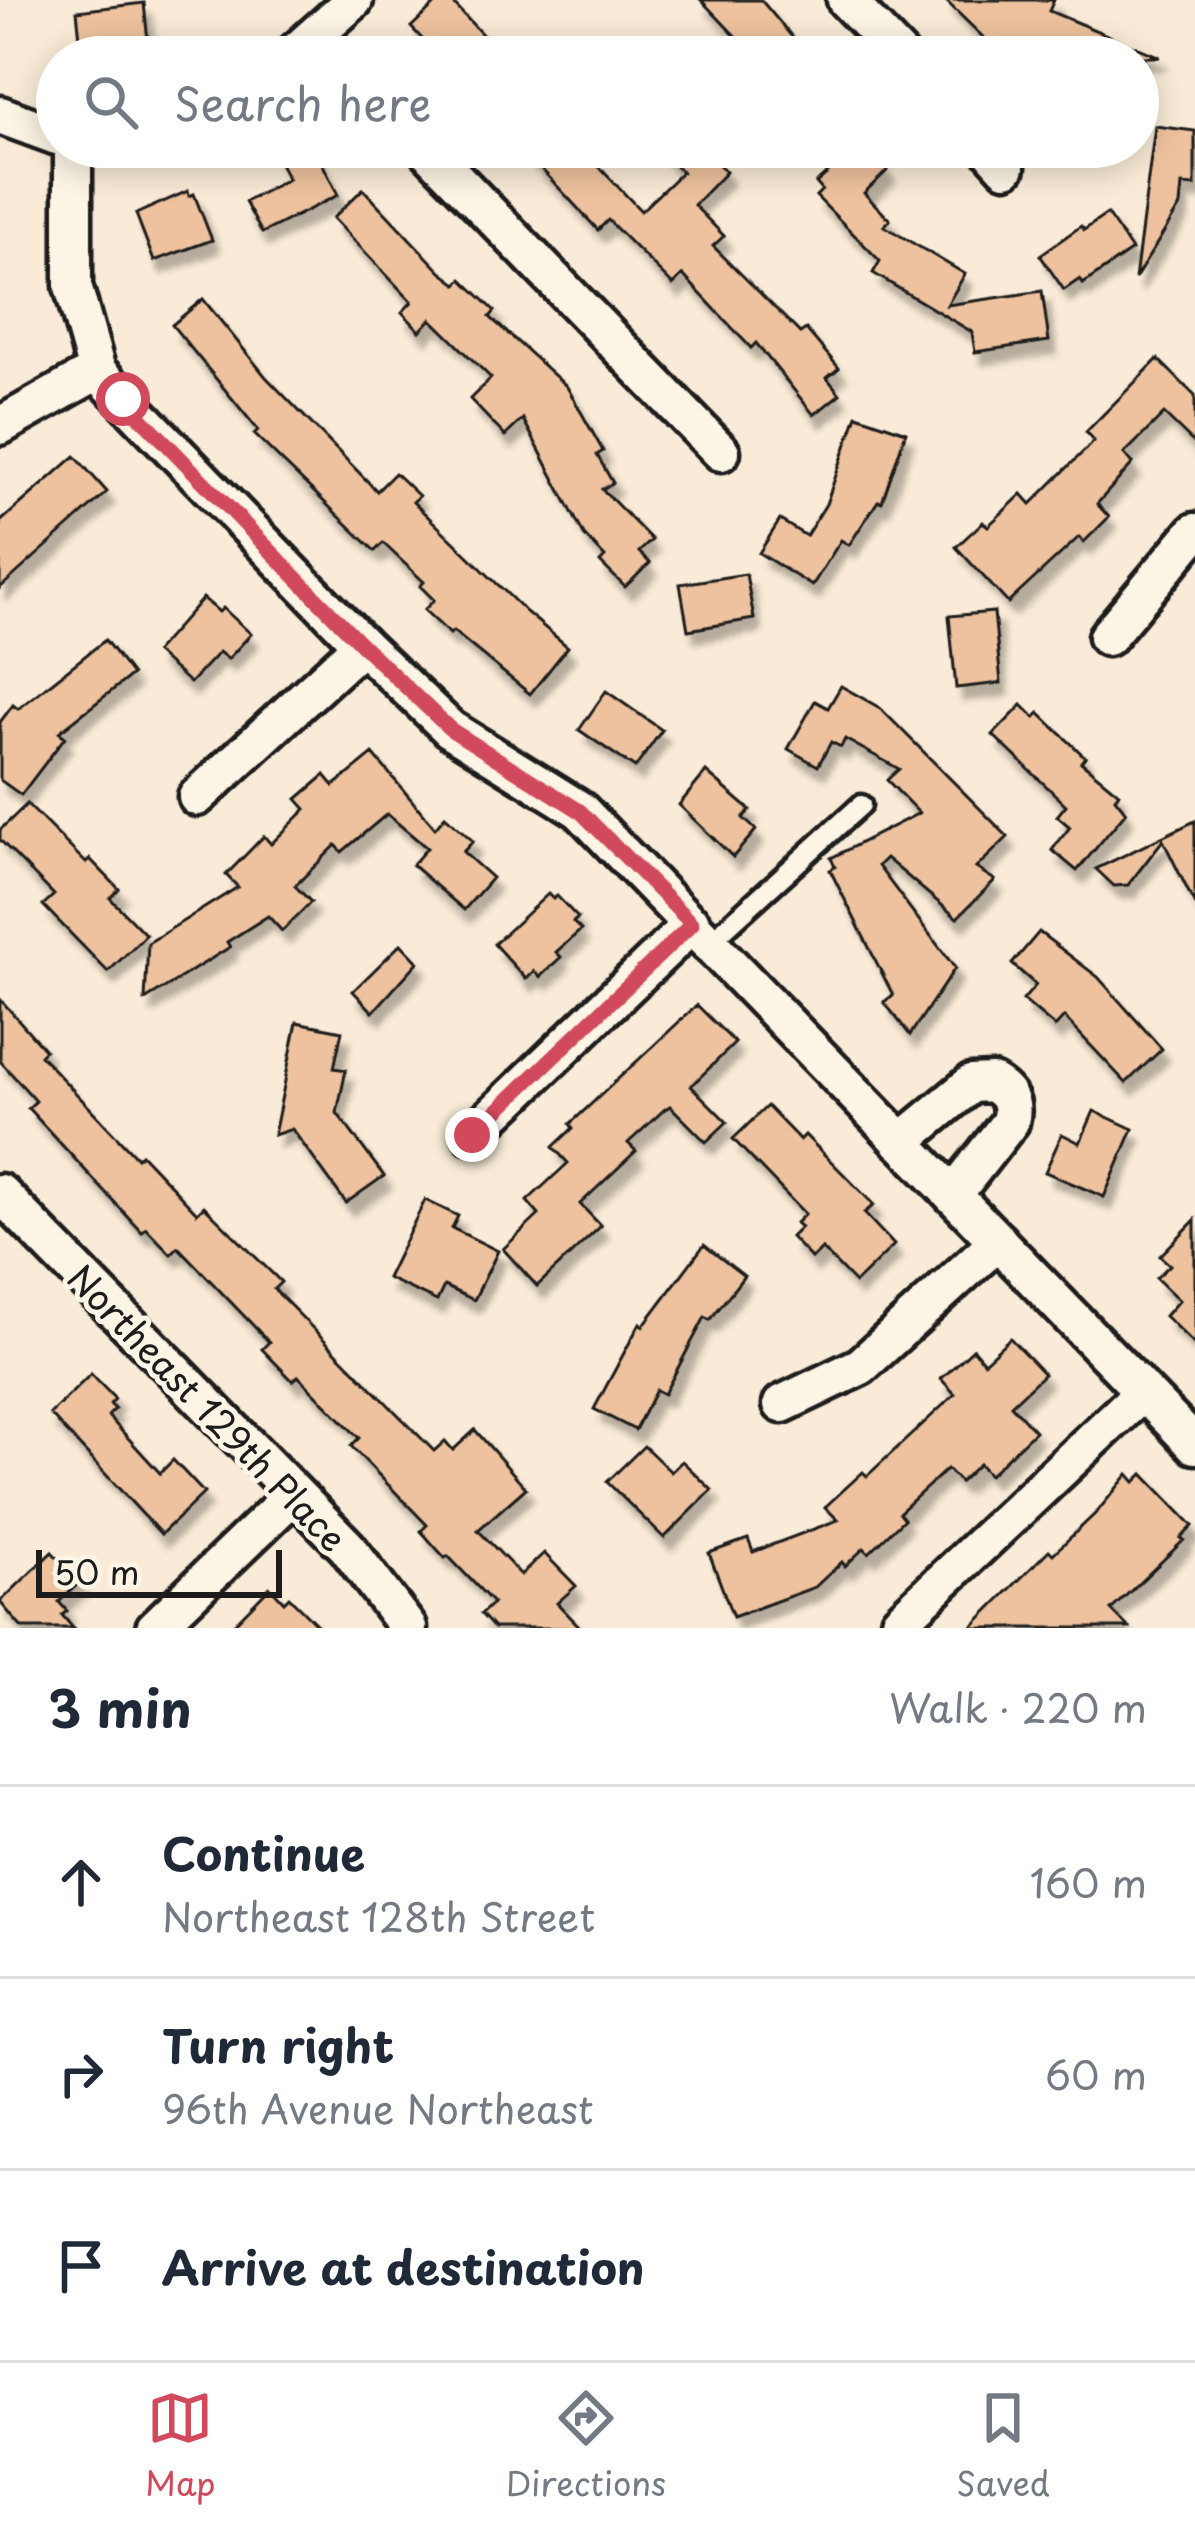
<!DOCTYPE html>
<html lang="en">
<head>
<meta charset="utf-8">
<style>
  body { margin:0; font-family:"Playpen Sans",sans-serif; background:#f2f2f3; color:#1f2937 }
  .scale { position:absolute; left:36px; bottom:30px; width:246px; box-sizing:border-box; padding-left:12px; border:6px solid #1c1c1c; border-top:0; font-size:33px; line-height:42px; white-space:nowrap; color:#1c1c1c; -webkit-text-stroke:9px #fcf5e5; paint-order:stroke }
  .stop { position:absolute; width:36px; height:36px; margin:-27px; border:9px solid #d1495b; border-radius:50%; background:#fff }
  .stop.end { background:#d1495b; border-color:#fff; box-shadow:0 3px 12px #0008 }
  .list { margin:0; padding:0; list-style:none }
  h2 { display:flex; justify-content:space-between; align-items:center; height:156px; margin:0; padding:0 48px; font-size:51px }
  h2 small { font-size:39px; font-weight:400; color:#747a83 }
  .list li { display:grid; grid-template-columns:78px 1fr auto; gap:36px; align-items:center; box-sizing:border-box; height:192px; padding:0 48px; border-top:3px solid #e0e1e3 }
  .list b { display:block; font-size:45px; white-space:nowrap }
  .list p { margin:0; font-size:39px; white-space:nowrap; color:#747a83 }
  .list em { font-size:39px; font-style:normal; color:#747a83 }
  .icon { flex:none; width:66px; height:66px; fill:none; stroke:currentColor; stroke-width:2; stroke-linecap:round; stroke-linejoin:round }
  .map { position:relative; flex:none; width:1195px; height:1628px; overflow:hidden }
  .search { position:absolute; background:#fff; box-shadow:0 6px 30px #0003; left:36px; right:36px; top:36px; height:132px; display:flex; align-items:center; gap:30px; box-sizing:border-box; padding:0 42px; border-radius:66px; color:#747a83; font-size:45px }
  .sheet { height:732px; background:#fff }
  nav { display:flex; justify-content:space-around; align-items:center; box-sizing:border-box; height:168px; border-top:3px solid #e0e1e3; background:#fff; font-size:33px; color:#747a83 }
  nav a { display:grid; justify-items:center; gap:6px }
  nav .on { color:#d1495b }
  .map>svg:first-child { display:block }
</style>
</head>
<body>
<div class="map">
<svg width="1195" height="1628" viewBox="0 0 1195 1628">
  <defs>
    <filter id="shadow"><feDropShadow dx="7" dy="12" stdDeviation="3" flood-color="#0004"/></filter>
  </defs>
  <rect width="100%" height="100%" fill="#f9ebd7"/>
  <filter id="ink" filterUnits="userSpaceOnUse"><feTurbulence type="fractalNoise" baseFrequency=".00833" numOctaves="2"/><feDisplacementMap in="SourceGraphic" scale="24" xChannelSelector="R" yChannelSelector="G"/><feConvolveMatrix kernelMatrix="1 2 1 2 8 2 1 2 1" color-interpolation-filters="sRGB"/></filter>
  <g filter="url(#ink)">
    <g fill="#eec29e" stroke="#1c1c1c" stroke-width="3" filter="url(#shadow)">
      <path d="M440,0H450L503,57H439L411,27Z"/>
      <path d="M701,0H761L809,57H727L742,43Z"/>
      <path d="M945,0H1054L1049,11L1160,57H1029L985,39Z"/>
      <path d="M144,3L149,51L82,57L77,11Z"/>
      <path d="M1155,126L1195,131V186L1182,185L1180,206L1135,279Z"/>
      <path d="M272,147H314L338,195L262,233L245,202L288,179Z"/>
      <path d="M521,147H580L641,211L682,172L657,147H702L726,172L694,205L724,236L713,246L800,333L806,329L839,368L827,378L840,394L814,415L756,343L751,348L683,275L673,285L608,220L598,230Z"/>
      <path d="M857,147H865L888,170L864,193L890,220L884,226L965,274L947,305L1042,291L1049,341L975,352L972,332L873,273L880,261L816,196L822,190L816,183Z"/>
      <path d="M363,189L441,272L457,284L462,279L495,311L490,317L567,387L603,451L597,455L613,483L602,489L652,540L639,552L650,563L625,587L600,562L605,557L584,535L523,419L505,436L470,399L491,378L431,319L420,331L402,312L412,302L333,218Z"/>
      <path d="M188,191L189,196L194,194L212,240L154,261L136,214Z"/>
      <path d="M1107,214L1132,250L1083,284L1080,279L1064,290L1040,255L1081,226L1084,230Z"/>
      <path d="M203,299L266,377L377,491L395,473L419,496L413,502L526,612L568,647L530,694L453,631L450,634L424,610L434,600L420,586L424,582L383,543L375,551L254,434L258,430L172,325Z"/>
      <path d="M1158,359L1195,396V444L1164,414L1124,454L1133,463L1097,504L1109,517L1084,542L1079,537L1008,603L956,547L983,522L988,526L1022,494L1031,504L1094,441L1086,432Z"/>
      <path d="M857,415L906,432L882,502L878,501L849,545L841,540L812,586L759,553L780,520L806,536L826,504Z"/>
      <path d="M75,456L107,492L0,588V522Z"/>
      <path d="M746,574L754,619L688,630L680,584Z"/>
      <path d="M203,598L219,612L223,608L251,634L228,659L219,652L190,683L155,652Z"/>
      <path d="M994,612L1001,683L956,688L949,616Z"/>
      <path d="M105,640L132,675L59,732L65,737L21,795L0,780V722L13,705L18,709Z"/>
      <path d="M841,686L880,708L1008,837L976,868L995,880L957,918L886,858L878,866L955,968L910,1035L884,1002L893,995L830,870L835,867L831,858L919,813L887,780L899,769L845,739L841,747L831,742L818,766L788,749L815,701L828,708Z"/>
      <path d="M606,691L662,730L635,768L579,730Z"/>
      <path d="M1022,705L1035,718L1039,713L1085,757L1081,762L1119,793L1115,798L1126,812L1077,871L1052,850L1070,827L1057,816L1066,805L993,735Z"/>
      <path d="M373,754L435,828L445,816L473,841L463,852L492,878L464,910L412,865L427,848L387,814L342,852L336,845L295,886L311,902L282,931L268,916L227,942L230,947L145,1000L148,943L238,887L226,875L264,836L271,844L306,809L297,799L325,775L334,786Z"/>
      <path d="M706,772L750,810L743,818L756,830L733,857L679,805Z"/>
      <path d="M27,804L86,863L90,859L119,889L110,898L146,935L108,972L43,905L54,895L0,840V830Z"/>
      <path d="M1195,821V905L1163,840L1128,885L1114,886L1096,869Z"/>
      <path d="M548,894L553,899L557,896L578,918L573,922L581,930L556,952L561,957L540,977L534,971L526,979L494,944Z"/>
      <path d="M1039,932L1098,977L1162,1049L1126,1083L1064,1017L1055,1027L1023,1000L1036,985L1012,964Z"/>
      <path d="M401,944L418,962L373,1012L353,991Z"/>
      <path d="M0,999L45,1050L40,1055L137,1158L141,1154L197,1213L204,1206L281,1282L274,1289L434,1451L445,1441L453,1450L475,1430L526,1488L478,1530L521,1575L544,1553L576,1586L557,1603L581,1628H494L481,1614L493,1603L448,1556L445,1558L421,1531L427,1525L351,1446L359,1438L298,1376L293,1381L262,1349L269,1342L178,1247L171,1254L146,1228L142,1232L28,1108L36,1101L0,1061Z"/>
      <path d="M697,1005L735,1043L691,1086L727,1122L706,1142L670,1106L665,1109L628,1143L636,1151L580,1204L601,1226L537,1286L503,1249L539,1215L527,1201L568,1163L553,1147L573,1128L570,1124Z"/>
      <path d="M297,1022L342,1031L334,1068L346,1070L337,1113L384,1176L346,1203L292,1129L274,1135Z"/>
      <path d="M767,1106L800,1140L805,1135L874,1205L864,1213L894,1245L855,1283L822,1249L812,1259L791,1237L801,1227L796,1223L805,1214L733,1139Z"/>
      <path d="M1094,1111L1133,1129L1104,1197L1045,1172L1062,1134L1080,1143Z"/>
      <path d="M425,1200L458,1216L452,1228L498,1251L474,1300L444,1286L437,1301L387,1278Z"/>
      <path d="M1195,1220V1345L1165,1316L1179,1300L1156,1278L1170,1265L1160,1256Z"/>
      <path d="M704,1245L744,1276L710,1320L705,1317L664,1394L656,1390L635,1430L594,1409L640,1323L643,1326Z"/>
      <path d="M1010,1338L1044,1374L1011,1405L1035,1431L989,1475L979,1464L960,1482L947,1469L899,1513L904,1519L869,1553L864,1548L845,1566L842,1562L815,1587L733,1617L709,1553L748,1539L753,1552L838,1520L825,1507L863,1472L867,1476L955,1394L941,1379L973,1349L984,1362Z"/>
      <path d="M91,1374L115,1399L110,1404L115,1409L108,1416L160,1473L173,1460L204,1493L161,1534L50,1414Z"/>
      <path d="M644,1446L671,1472L682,1461L712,1490L664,1538L607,1482Z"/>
      <path d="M1128,1474L1135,1482L1143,1474L1193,1526L1181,1538L1184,1540L1111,1610L1129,1628H971L1049,1550L1053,1554L1097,1512Z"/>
      <path d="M52,1552L80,1582L59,1602L67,1611L62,1615L73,1628H22L0,1602Z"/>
      <path d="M270,1587L284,1602L289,1597L320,1628H230Z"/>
    </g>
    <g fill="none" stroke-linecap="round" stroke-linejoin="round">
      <g stroke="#1c1c1c" stroke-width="27">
        <path id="service" d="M709,943L861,805"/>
      </g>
      <g stroke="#1c1c1c" stroke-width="45">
        <g id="minor">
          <path d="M846,0L901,57"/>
          <path d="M290,57L354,0"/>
          <path d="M0,115L57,136"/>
          <path d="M73,147V286L97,371L362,645L450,729L580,810L1195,1445"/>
          <path d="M425,147L721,452"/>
          <path d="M988,147L1006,167"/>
          <path d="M0,426L97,371"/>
          <path d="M1107,637L1195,532"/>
          <path d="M197,797L362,645"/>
          <path d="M472,1135L692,924"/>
          <path d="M901,1142L971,1084L992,1083C1008,1092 1015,1103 1010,1122L953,1195"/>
          <path d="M0,1193L347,1547L408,1628"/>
          <path d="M782,1404L861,1366L998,1241"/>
          <path d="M900,1621L1143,1392"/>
          <path d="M155,1628L294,1494"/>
        </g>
      </g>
      <use href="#service" stroke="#fcf5e5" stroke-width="18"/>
      <use href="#minor" stroke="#fcf5e5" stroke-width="36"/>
    </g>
  </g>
  <g fill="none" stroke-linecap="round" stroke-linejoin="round" filter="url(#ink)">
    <path stroke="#d1495b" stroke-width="15" d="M123,399L362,645L450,729L580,811L692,924L472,1135"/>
  </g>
  <g text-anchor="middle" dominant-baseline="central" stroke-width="10" stroke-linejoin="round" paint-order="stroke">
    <g font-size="36" fill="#1c1c1c" stroke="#fcf5e5">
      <text transform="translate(208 1407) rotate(46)">Northeast 129th Place</text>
    </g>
  </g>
</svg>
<div class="scale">50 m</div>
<div class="stop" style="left:123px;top:399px"></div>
<div class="stop end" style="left:472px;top:1135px"></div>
<div class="search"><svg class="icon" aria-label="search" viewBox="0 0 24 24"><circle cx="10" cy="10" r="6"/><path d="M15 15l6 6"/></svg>Search here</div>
</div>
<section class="sheet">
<h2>3 min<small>Walk · 220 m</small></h2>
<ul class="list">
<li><svg class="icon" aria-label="ahead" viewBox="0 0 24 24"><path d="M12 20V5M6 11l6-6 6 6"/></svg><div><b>Continue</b><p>Northeast 128th Street</p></div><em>160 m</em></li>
<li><svg class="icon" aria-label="right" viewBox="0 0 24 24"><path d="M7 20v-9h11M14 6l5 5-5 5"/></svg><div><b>Turn right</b><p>96th Avenue Northeast</p></div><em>60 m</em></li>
<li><svg class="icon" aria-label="arrive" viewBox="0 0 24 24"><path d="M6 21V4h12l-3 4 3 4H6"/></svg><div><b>Arrive at destination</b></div></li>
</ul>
</section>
<nav>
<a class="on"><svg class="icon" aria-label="map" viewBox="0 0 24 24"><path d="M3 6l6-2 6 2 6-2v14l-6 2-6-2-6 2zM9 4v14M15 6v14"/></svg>Map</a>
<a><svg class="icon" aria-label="directions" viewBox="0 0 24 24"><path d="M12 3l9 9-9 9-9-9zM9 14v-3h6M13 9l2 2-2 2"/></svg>Directions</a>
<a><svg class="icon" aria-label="saved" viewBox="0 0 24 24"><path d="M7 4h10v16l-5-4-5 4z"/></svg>Saved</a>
</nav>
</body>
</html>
